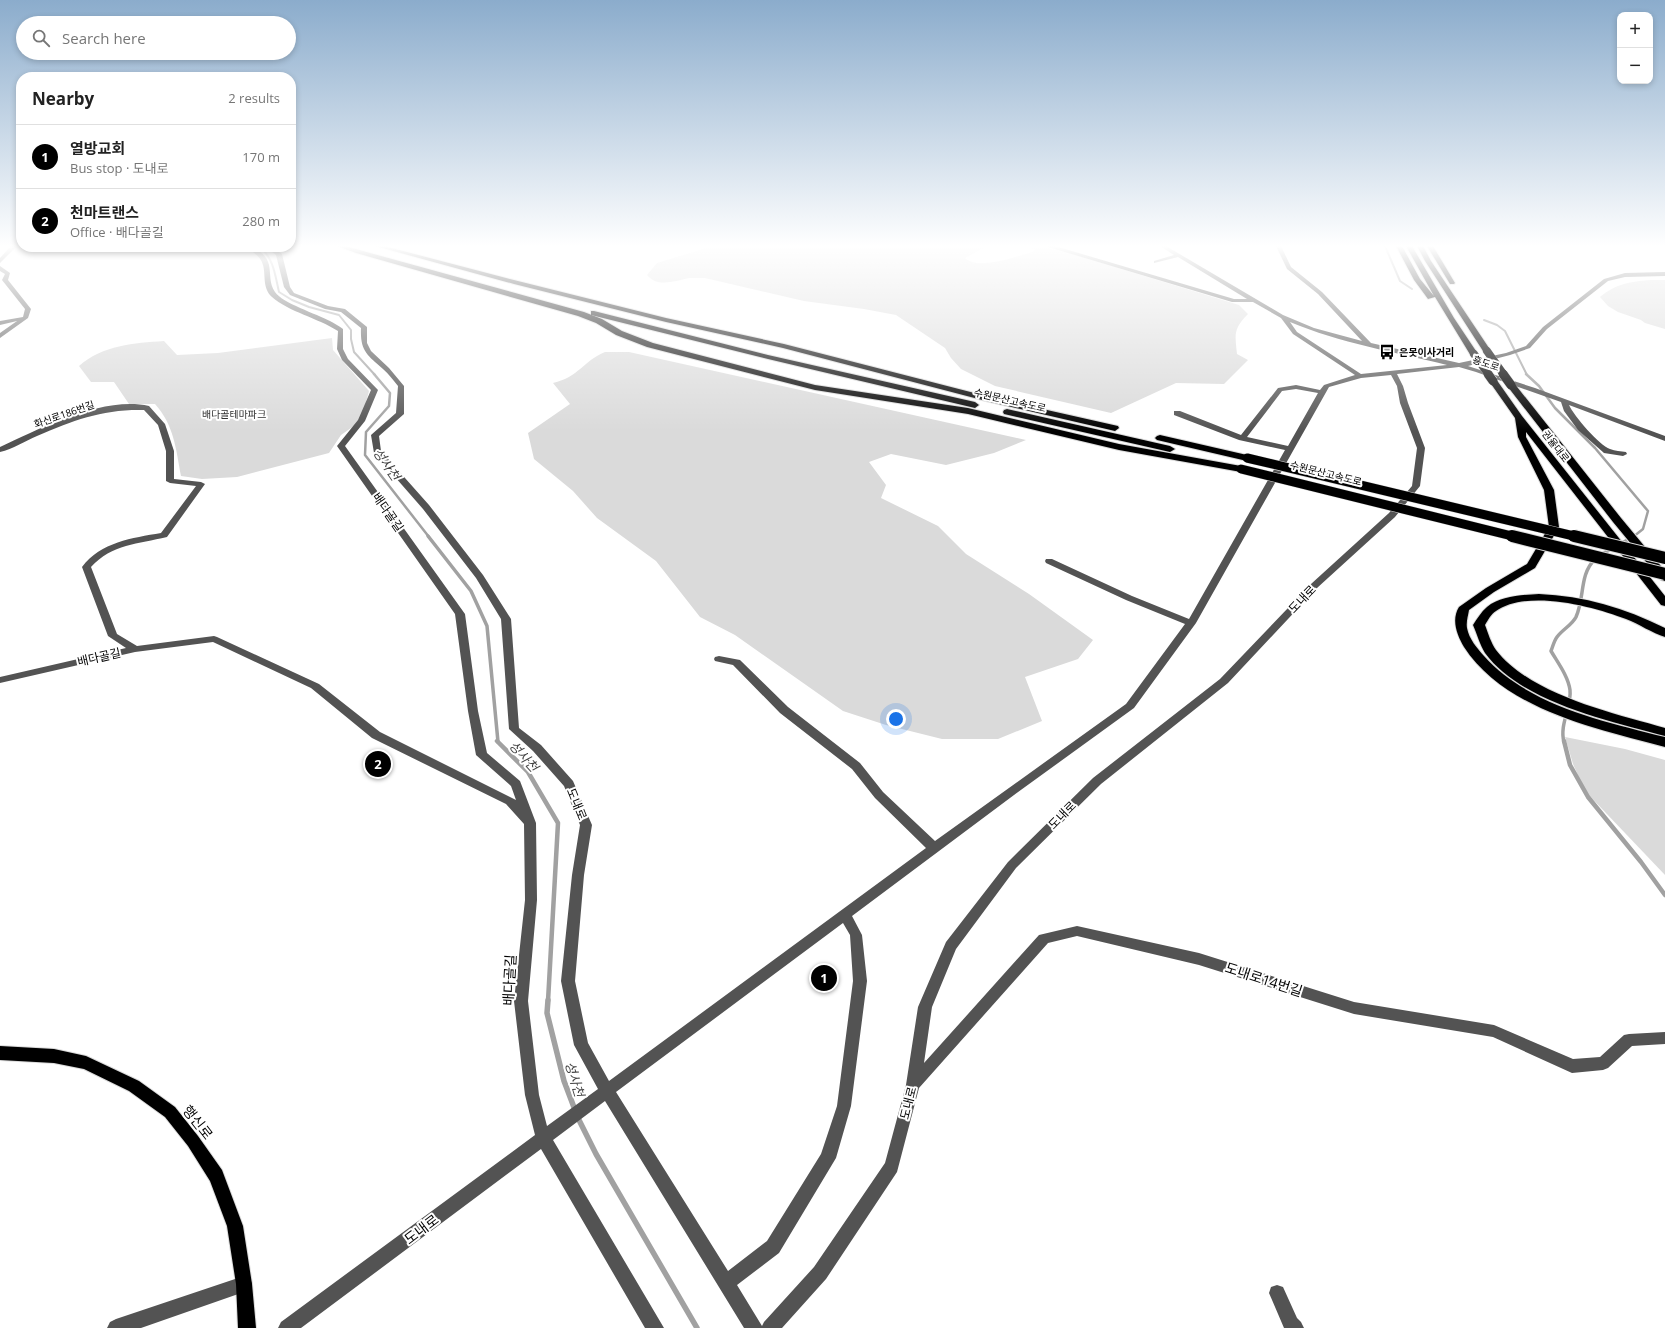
<!DOCTYPE html>
<html lang="en">
<head>
<meta charset="utf-8">
<style>
  body { margin:0; font-family:"Open Sans","Noto Sans KR",sans-serif; background:#f2f2f2; color:#222 }
  .controls { position:absolute; right:12px; top:12px; display:grid; overflow:hidden; border-radius:8px; box-shadow:0 2px 6px #0003 }
  .controls button { width:36px; height:36px; display:grid; place-items:center; padding:0; border:0; border-bottom:1px solid #e0e0e0; background:#fff; color:#222; font:20px sans-serif }
  .you { position:absolute; left:896px; top:719px; width:14px; height:14px; margin:-10px; border:3px solid #fff; border-radius:50%; background:#1a73e8; box-shadow:0 0 0 6px #1a73e833 }
  .badge { display:grid; place-items:center; width:26px; height:26px; border-radius:50%; background:#000; color:#fff; font-size:13px; font-weight:700 }
  .pin { position:absolute; translate:-50% -50%; border:2px solid #fff; box-shadow:0 1px 4px #0006 }
  .list { margin:0; padding:0; list-style:none }
  h2 { display:flex; justify-content:space-between; align-items:center; height:52px; margin:0; padding:0 16px; font-size:17px }
  h2 small { font-size:13px; font-weight:400; color:#767676 }
  .list li { display:grid; grid-template-columns:26px 1fr auto; gap:12px; align-items:center; box-sizing:border-box; height:64px; padding:0 16px; border-top:1px solid #e0e0e0 }
  .list b { display:block; font-size:15px; white-space:nowrap }
  .list p { margin:0; font-size:13px; white-space:nowrap; color:#767676 }
  .list em { font-size:13px; font-style:normal; color:#767676 }
  .icon { flex:none; width:22px; height:22px; fill:none; stroke:currentColor; stroke-width:2; stroke-linecap:round; stroke-linejoin:round }
  .map { position:relative; flex:none; width:1665px; height:1328px; overflow:hidden }
  .search { position:absolute; background:#fff; box-shadow:0 2px 6px #0003; left:16px; top:16px; width:280px; height:44px; display:flex; align-items:center; gap:10px; box-sizing:border-box; padding:0 14px; border-radius:22px; color:#767676; font-size:15px }
  .panel { position:absolute; background:#fff; box-shadow:0 2px 6px #0003; left:16px; top:72px; width:280px; height:180px; border-radius:16px }
  .map>svg:first-child { display:block }
</style>
</head>
<body>
<div class="map">
<svg width="1665" height="1328" viewBox="0 0 1665 1328">
  <rect width="100%" height="100%" fill="#fff"/>
  <g fill="#dadada">
    <path d="M713,246H987L965,258C978,271 1017,256 1033,252L1035,250L1031,248H1046L1066,252L1239,305L1248,314C1233,329 1235,334 1237,354L1248,360L1224,384L1176,383L1111,413L995,386L961,369L951,358L945,348L896,315L864,309L804,301L705,278C700,278 694,278 689,278C674,281 658,288 647,275L657,263Z"/>
    <path d="M1651,280H1665V329L1645,323L1641,320L1618,312L1608,306L1600,297C1617,283 1630,282 1651,280Z"/>
    <path d="M332,338L333,350L369,391L361,421L341,435L329,453L237,477L202,479L181,476C176,449 174,425 155,404H129L114,382H91L79,366C103,345 134,343 164,341L177,355L218,353Z"/>
    <path d="M605,352H629L1026,440L994,453L946,465L891,454L869,462L886,485L881,498L938,526L966,554L1029,594L1093,640L1078,659L1025,677L1042,721L998,739H942L886,725L843,711L735,635L700,617L656,561L597,518L573,491L534,459L528,433L570,404L553,383C579,377 583,361 605,352Z"/>
    <path d="M1565,737L1625,749L1665,760V875L1585,791L1573,764Z"/>
  </g>
  <g fill="none" stroke-linecap="round" stroke-linejoin="round">
    <g stroke="#a1a1a1" stroke-width="2">
      <path d="M1385,246L1400,281L1412,289"/>
      <path d="M260,247C274,259 275,275 279,292L292,300L309,307L339,315L351,330V339L354,352L375,375"/>
      <path d="M1484,320L1497,325L1505,331L1527,375"/>
    </g>
    <g stroke="#a1a1a1" stroke-width="2.5">
      <path d="M374,374L390,393L389,406L366,432L365,455L429,537"/>
      <path d="M1526,374L1539,386L1555,408L1595,448L1648,511L1643,529L1633,537"/>
    </g>
    <g stroke="#a1a1a1" stroke-width="3.5">
      <path d="M428,536L471,591L487,626L498,742"/>
      <path d="M1620,544L1635,536"/>
      <path d="M1599,556L1611,549"/>
      <path d="M1564,742C1559,725 1572,706 1570,690C1568,676 1558,663 1551,651C1553,646 1554,641 1557,637C1563,629 1572,625 1576,617C1585,597 1579,575 1595,559"/>
    </g>
    <g stroke="#a1a1a1" stroke-width="4.5">
      <path d="M497,741L528,772L558,823L548,1001"/>
      <path d="M1564,741L1570,765L1588,797L1641,862L1665,895"/>
    </g>
    <g stroke="#a1a1a1" stroke-width="5.5">
      <path d="M548,1000L547,1013L564,1081L575,1110"/>
      <path d="M577,1116L596,1154L697,1328"/>
    </g>
    <g stroke="#dbdbdb" stroke-width="2">
      <path id="major" d="M0,1046L54,1049L86,1056L139,1081L175,1107L198,1136L222,1170L243,1226L252,1284L256,1328H238L236,1284L227,1226L210,1181L188,1146L165,1117L129,1091L84,1069L54,1063L0,1060Z"/>
    </g>
    <g stroke="#dbdbdb" stroke-width="2">
      <g id="highway">
        <path d="M337,246H345L584,312L602,319L622,331L653,343L815,385L968,408L1119,444L1241,466L1246,469L1241,472L1119,450L968,414L815,390L647,347L616,335L596,323L578,316L356,253Z"/>
        <path d="M375,246H384L518,281L666,318L784,344L990,397L1118,426L1119,428L1115,431L986,401L783,348L666,322L514,284Z"/>
        <path d="M1396,246H1402L1420,279L1434,296L1406,246H1412L1454,318L1478,354L1477,356H1471L1435,297L1428,299L1414,280Z"/>
        <path d="M1417,246H1423L1431,261L1491,351L1490,353H1484L1483,351L1425,261Z"/>
        <path d="M1427,246H1433L1455,283L1454,284H1450Z"/>
        <path d="M591,311H594L768,355L975,402L979,405L975,408L768,359L591,315Z"/>
        <path d="M1490,379H1496L1522,416L1665,596V606L1661,605L1526,432V437L1554,490L1559,527L1535,568L1494,592L1469,610C1468,616 1466,622 1467,628C1469,639 1477,648 1484,656C1529,706 1603,721 1665,737V747C1597,729 1505,710 1464,647C1457,635 1451,620 1459,607L1486,588L1527,564L1549,527L1544,490L1518,437L1515,418L1489,381Z"/>
        <path d="M1508,383H1514L1621,518L1665,571V581L1661,580L1613,522L1508,387L1507,385Z"/>
        <path d="M1007,409L1170,446L1175,449L1170,452L1004,414L1003,412L1004,410Z"/>
        <path d="M1160,435L1247,455L1252,458L1247,461L1157,440L1155,438L1157,436Z"/>
        <path d="M1539,594C1584,596 1625,608 1665,628V637C1652,633 1639,624 1626,619C1593,606 1527,589 1496,611C1491,614 1488,620 1485,625C1488,633 1491,643 1496,650C1531,695 1612,713 1665,728V736C1609,721 1521,702 1485,653C1480,645 1477,634 1473,625C1477,619 1481,612 1487,607C1500,596 1522,595 1539,594Z"/>
      </g>
    </g>
    <g fill="#535353" fill-rule="evenodd">
      <path d="M11,246H17L0,263V258Z"/>
      <path d="M1048,246H1055L1234,299H1247L1178,257L1154,263V261L1174,255L1160,246H1166L1283,315L1314,328L1362,341L1318,294L1287,269L1276,246H1281L1291,267L1322,292L1371,343L1459,363L1506,353L1526,346L1543,327L1604,279L1625,273L1665,272V276L1625,277L1608,281L1547,329L1530,348L1510,355L1468,366L1535,388L1665,436V441L1569,405C1574,416 1599,445 1610,449C1615,451 1621,451 1626,452L1627,454L1623,456L1604,453L1578,430L1564,411L1561,402L1476,372L1459,367L1397,374L1403,386L1408,403L1425,448L1420,486L1395,517L1317,588L1228,683L1101,784L1016,868L956,949L932,1007L924,1063L1039,935L1077,926L1199,953L1354,1002L1494,1025L1573,1059L1600,1057L1624,1035L1629,1034L1665,1032V1044L1632,1046L1608,1068L1603,1070L1572,1073L1493,1037L1354,1014L1199,965L1077,936L1048,943L919,1088L897,1172L826,1279L782,1328H744L605,1101L553,1140L664,1328H645L541,1149L301,1328H278L281,1322L535,1135L525,1095L514,1001L525,900L524,824L506,804L372,738L311,688L213,642L135,652L0,683V677L126,648L108,636L82,567C101,542 132,538 161,533L196,486L170,483L166,481V451L158,425L144,410C103,409 74,420 37,436C25,441 13,449 0,452V447C42,428 102,396 149,406L165,424L174,451V479L201,482L205,484L167,537C138,544 112,544 91,567L117,634L137,646L214,636L217,637L319,684L380,732L516,800L511,786L476,755L468,711L455,614L337,446L358,420L371,390L342,360L337,349L338,331C318,318 289,312 272,297C262,288 266,275 263,265C261,256 252,252 246,247C256,247 267,255 269,265C271,275 269,283 275,292C282,303 317,314 330,321C334,323 339,326 343,329V349L348,359L378,390L365,421L345,446L465,614L478,711L487,753L520,781L536,823L537,900L528,1001L539,1095L547,1126L598,1089L574,1045L561,981L572,875L580,825L564,786L533,751L509,729L501,619L476,578L423,509L374,453L371,435L396,413L398,386C393,380 389,374 383,369C367,355 360,351 361,328L341,312L325,309L290,295L284,287L276,255L266,247H273L282,254L290,287L294,293L328,306L345,309L367,327V343L371,351L389,368L404,386V414L379,436L381,451L429,505L483,575L511,619L519,728L541,745L573,781L592,825L584,875L575,981L588,1043L609,1081L926,848L875,798L852,769L780,713L733,665L715,661L714,659L715,657L719,656L740,660L788,707L860,763L883,792L935,841L1126,704L1185,624L1126,600L1046,563L1045,561L1046,559H1052L1132,596L1189,619L1285,450L1239,440L1174,415V411H1180L1241,435L1278,388L1296,385L1320,390L1324,385L1355,375L1293,334L1281,318L1253,302H1232L1048,247ZM1290,322C1340,343 1395,352 1447,365L1361,374L1297,332ZM1391,375L1397,386L1400,403L1417,448L1412,486L1389,513L1311,584L1220,679L1093,778L1008,862L946,942L918,1007L906,1085L885,1163L814,1267L764,1322L762,1326L737,1285L779,1253L836,1158L851,1106L867,981L862,935L852,916L1014,795L1134,708L1196,623L1329,387L1361,378ZM1296,389L1318,393L1288,446L1247,437L1282,391ZM843,923L850,935L853,981L837,1106L821,1154L767,1241L728,1271L616,1092Z"/>
      <path d="M0,266L10,273L8,280L31,309L28,318L0,338V333L17,321L0,325V321L23,317L25,309L2,280L5,274L0,271Z"/>
      <path d="M244,1276L250,1278L252,1284L250,1290L244,1292L141,1328H107L110,1322L116,1319Z"/>
      <path d="M1277,1285L1283,1287L1297,1318L1301,1322L1304,1328H1284L1269,1293L1271,1287Z"/>
    </g>
    <use href="#major" fill="#000" fill-rule="evenodd"/>
    <use href="#highway" fill="#000" fill-rule="evenodd"/>
    <g stroke="#dbdbdb" stroke-width="8" stroke-linecap="butt">
      <g id="highway-bridge-far2">
        <path d="M1487,351L1504,375"/>
        <path d="M1474,354L1489,375"/>
      </g>
    </g>
    <g stroke="#dbdbdb" stroke-width="10" stroke-linecap="butt">
      <g id="highway-bridge-far1">
        <path d="M1488,374L1493,381"/>
        <path d="M1503,374L1511,385"/>
        <path d="M1247,458L1578,537"/>
        <path d="M1241,469L1516,537"/>
      </g>
    </g>
    <g stroke="#dbdbdb" stroke-width="14" stroke-linecap="butt">
      <g id="highway-bridge">
        <path d="M1512,536L1665,574"/>
        <path d="M1574,536L1665,558"/>
      </g>
    </g>
    <use href="#highway-bridge-far2" stroke="#000" stroke-width="8"/>
    <use href="#highway-bridge-far1" stroke="#000" stroke-width="9"/>
    <use href="#highway-bridge" stroke="#000" stroke-width="12"/>
  </g>
  <linearGradient id="sky" x2="0" y2="1"><stop stop-color="#8baccc"/><stop offset="0.57" stop-color="#fff"/><stop offset="1" stop-color="#fff" stop-opacity="0"/></linearGradient>
  <rect width="1665" height="432" fill="url(#sky)"/>
  <defs>
    <g id="bus-bare" transform="scale(1.2)"><path d="M-5-6H5V4H4V6H2V4H-2V6H-4V4H-5ZM-3.5-4V0h7V-4ZM-3.5 1.2v1.5H-2V1.2ZM2 1.2v1.5H3.5V1.2Z" fill="#000" stroke="#fff" stroke-width="2.5" paint-order="stroke"/></g>
  </defs>
  <g fill-rule="evenodd">
    <use href="#bus-bare" x="1387" y="352"/>
  </g>
  <g text-anchor="middle" dominant-baseline="central" stroke-width="4" stroke-linejoin="round" paint-order="stroke">
    <g font-size="10" font-weight="bold" fill="#000" stroke="#fff" text-anchor="start">
      <text x="1399" y="352">은못이사거리</text>
    </g>
    <g font-size="10" fill="#000" stroke="#fff">
      <text transform="translate(1486 363) rotate(18)">흥도로</text>
      <text transform="translate(1010 400) rotate(13)">수원문산고속도로</text>
      <text transform="translate(64 414) rotate(-19)">화신로186번길</text>
      <text transform="translate(1556 446) rotate(52)">권율대로</text>
      <text transform="translate(1326 473) rotate(14)">수원문산고속도로</text>
    </g>
    <g font-size="10" fill="#313131" stroke="#fff">
      <text x="234" y="414">배다골테마파크</text>
    </g>
    <g font-size="12" fill="#000" stroke="#fff">
      <text transform="translate(388 512) rotate(55)">배다골길</text>
      <text transform="translate(1302 599) rotate(-46)">도내로</text>
      <text transform="translate(99 657) rotate(-13)">배다골길</text>
      <text transform="translate(577 804) rotate(68)">도내로</text>
      <text transform="translate(1062 815) rotate(-45)">도내로</text>
      <text transform="translate(908 1103) rotate(-76)">도내로</text>
    </g>
    <g font-size="13" font-style="italic" fill="#424242" stroke="#fff">
      <text transform="translate(387 464) rotate(55)">성사천</text>
      <text transform="translate(524 756) rotate(48)">성사천</text>
      <text transform="translate(575 1079) rotate(73)">성사천</text>
    </g>
    <g font-size="14" fill="#000" stroke="#fff">
      <text transform="translate(1264 979) rotate(18)">도내로14번길</text>
      <text transform="translate(509 980) rotate(-87)">배다골길</text>
      <text transform="translate(198 1122) rotate(52)">행신로</text>
      <text transform="translate(421 1229) rotate(-37)">도내로</text>
    </g>
  </g>
</svg>
<div class="controls">
<button>+</button>
<button>−</button>
</div>
<div class="you"></div>
<div class="pin badge" style="left:824px;top:978px">1</div>
<div class="pin badge" style="left:378px;top:764px">2</div>
<div class="search"><svg class="icon" aria-label="search" viewBox="0 0 24 24"><circle cx="10" cy="10" r="6"/><path d="M15 15l6 6"/></svg>Search here</div>
<section class="panel">
<h2>Nearby<small>2 results</small></h2>
<ul class="list">
<li><span class="badge">1</span><div><b>열방교회</b><p>Bus stop · 도내로</p></div><em>170 m</em></li>
<li><span class="badge">2</span><div><b>천마트랜스</b><p>Office · 배다골길</p></div><em>280 m</em></li>
</ul>
</section>
</div>
</body>
</html>
